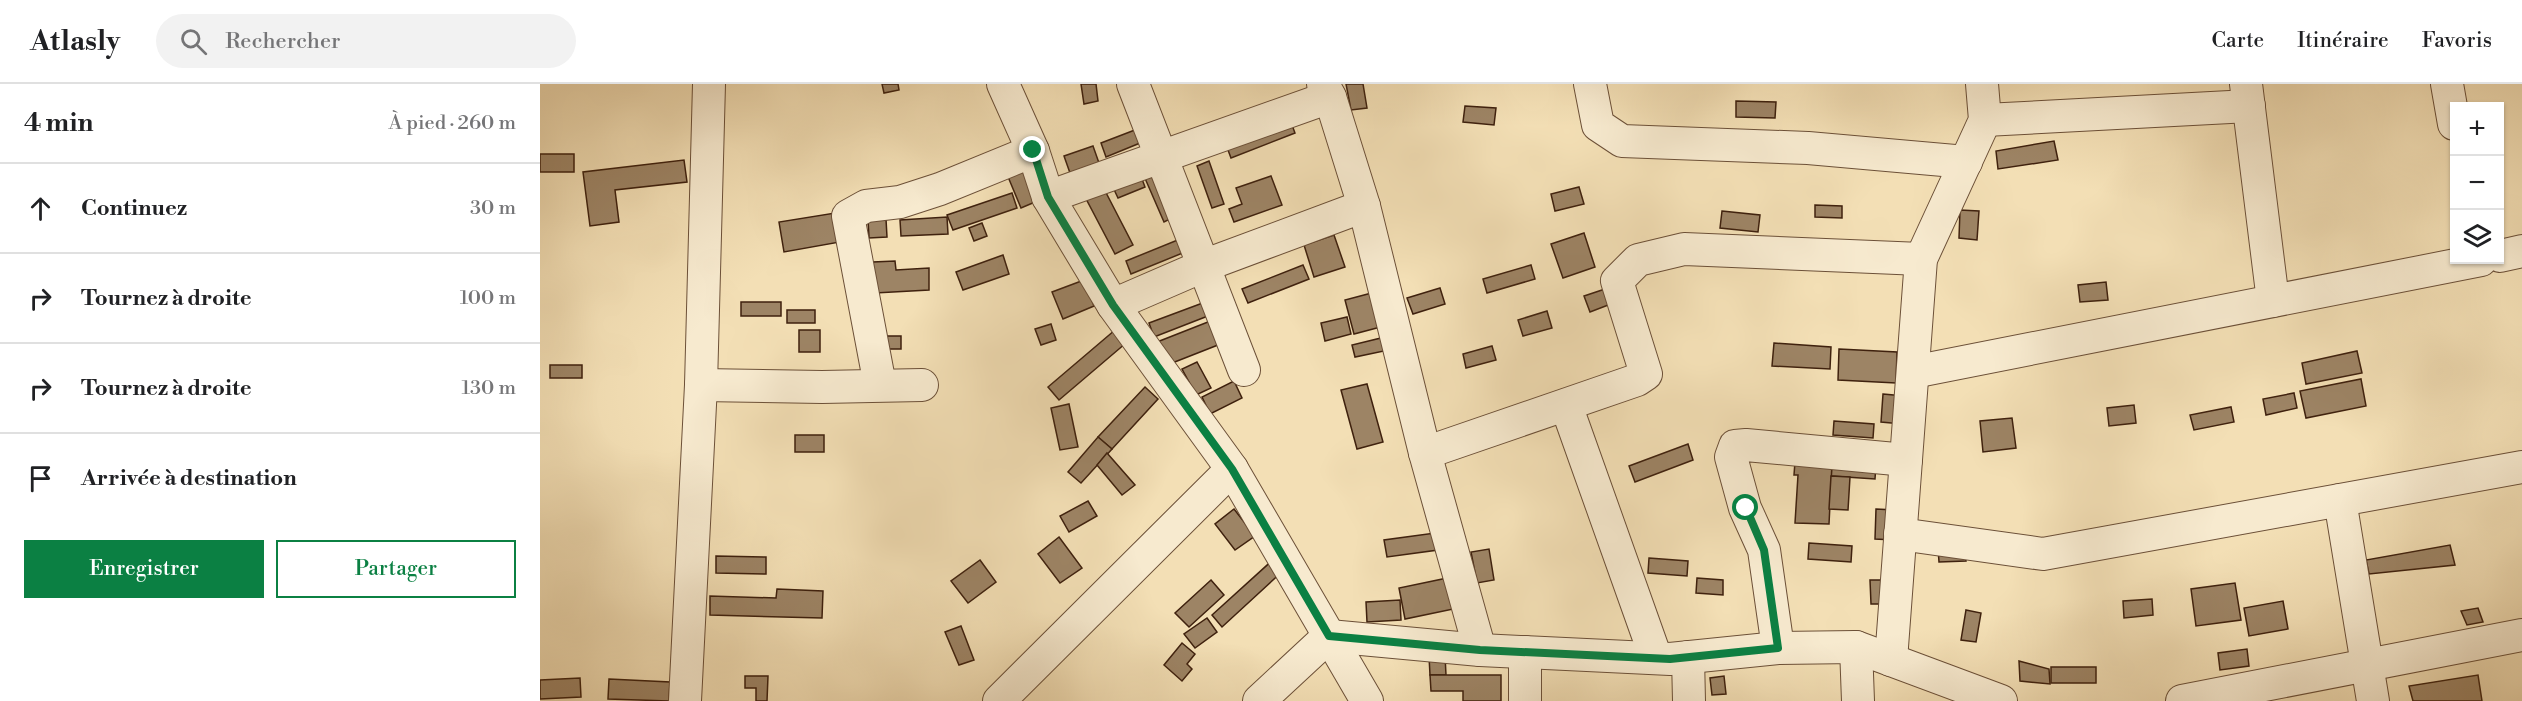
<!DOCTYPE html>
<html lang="fr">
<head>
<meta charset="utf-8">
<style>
  body { margin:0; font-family:"Libre Bodoni",serif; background:#f2f2f2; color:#202124 }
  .controls { position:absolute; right:18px; top:18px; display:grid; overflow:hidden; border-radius:0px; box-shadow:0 2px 4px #0004 }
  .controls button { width:54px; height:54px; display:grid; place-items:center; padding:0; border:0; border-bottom:2px solid #e0e0e0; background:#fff; color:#202124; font:30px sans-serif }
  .stop { position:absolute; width:18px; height:18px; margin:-14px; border:4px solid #0b8043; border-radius:50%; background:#fff }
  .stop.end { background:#0b8043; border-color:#fff; box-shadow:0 2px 6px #0008 }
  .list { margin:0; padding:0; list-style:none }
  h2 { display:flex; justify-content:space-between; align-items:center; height:78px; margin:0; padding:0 24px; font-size:26px }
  h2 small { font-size:20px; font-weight:400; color:#757577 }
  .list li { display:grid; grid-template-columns:39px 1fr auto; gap:18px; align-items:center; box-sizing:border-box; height:90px; padding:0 24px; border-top:2px solid #e0e0e0 }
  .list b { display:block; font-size:22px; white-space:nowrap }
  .list em { font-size:20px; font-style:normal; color:#757577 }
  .actions { display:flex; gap:12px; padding:18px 24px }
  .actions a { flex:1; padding:14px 0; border:2px solid #0b8043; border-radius:0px; text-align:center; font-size:21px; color:#0b8043 }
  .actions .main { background:#0b8043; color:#fff }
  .icon { flex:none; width:33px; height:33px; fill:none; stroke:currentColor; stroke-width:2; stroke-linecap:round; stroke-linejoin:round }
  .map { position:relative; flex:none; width:1982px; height:617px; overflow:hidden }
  header { display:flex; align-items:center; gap:36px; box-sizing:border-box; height:84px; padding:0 30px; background:#fff; border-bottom:2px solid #e0e0e0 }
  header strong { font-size:28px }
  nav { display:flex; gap:33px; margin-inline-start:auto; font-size:21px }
  .search { width:420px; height:54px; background:#f2f2f2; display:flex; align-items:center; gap:15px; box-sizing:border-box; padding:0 21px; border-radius:33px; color:#757577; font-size:22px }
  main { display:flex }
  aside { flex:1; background:#fff }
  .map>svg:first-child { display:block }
</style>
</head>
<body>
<header>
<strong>Atlasly</strong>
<div class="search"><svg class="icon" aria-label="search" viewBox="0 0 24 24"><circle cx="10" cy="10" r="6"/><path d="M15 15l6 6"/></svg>Rechercher</div>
<nav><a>Carte</a><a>Itinéraire</a><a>Favoris</a></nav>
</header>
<main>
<aside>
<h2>4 min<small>À pied · 260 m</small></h2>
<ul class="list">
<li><svg class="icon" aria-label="ahead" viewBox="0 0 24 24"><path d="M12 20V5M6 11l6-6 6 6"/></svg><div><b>Continuez</b></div><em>30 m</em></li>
<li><svg class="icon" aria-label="right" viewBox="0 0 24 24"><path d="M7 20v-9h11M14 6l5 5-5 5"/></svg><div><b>Tournez à droite</b></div><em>100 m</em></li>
<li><svg class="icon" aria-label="right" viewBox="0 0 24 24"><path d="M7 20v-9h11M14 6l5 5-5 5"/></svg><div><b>Tournez à droite</b></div><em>130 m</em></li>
<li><svg class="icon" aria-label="arrive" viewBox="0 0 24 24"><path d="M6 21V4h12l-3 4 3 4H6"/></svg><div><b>Arrivée à destination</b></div></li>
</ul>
<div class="actions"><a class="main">Enregistrer</a><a>Partager</a></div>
</aside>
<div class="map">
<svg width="1982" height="617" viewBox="0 0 1982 617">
  <rect width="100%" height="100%" fill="#f3dfb5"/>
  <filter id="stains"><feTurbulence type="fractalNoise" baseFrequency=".00333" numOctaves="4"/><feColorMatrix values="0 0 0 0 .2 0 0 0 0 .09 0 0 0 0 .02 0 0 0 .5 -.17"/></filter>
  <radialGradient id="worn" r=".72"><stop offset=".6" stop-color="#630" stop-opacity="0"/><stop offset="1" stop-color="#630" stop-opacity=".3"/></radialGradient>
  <g fill="#9d8465" stroke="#3f210e" stroke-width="1.5">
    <path d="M342,0H358L359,6L344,9Z"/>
    <path d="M541,0H556L558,17L544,20Z"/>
    <path d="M806,0H823L827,24L811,26Z"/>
    <path d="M1196,17L1236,18L1235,34L1196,33Z"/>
    <path d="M925,22L956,24L954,41L923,38Z"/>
    <path d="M749,33L755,49L691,74L685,58Z"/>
    <path d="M600,44L605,57L566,73L561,59Z"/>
    <path d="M1514,57L1518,76L1458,85L1456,67Z"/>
    <path d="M553,62L559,79L530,89L524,72Z"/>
    <rect x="0" y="70" width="34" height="18"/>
    <path d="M144,76L147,98L75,106L79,138L50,142L43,88Z"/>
    <path d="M669,77L684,120L672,124L657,82Z"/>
    <path d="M487,79L502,115L481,124L466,88Z"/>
    <path d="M599,87L605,103L578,114L571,99Z"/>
    <path d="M617,87L636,132L624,138L604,92Z"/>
    <path d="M731,92L742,121L694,138L689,125L702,120L696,104Z"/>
    <path d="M561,99L593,161L575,170L543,109Z"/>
    <path d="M1039,103L1044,120L1015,127L1011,110Z"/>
    <path d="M472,109L477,124L413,146L407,131Z"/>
    <path d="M1275,121L1302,122V134L1275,133Z"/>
    <path d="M1420,126L1439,127L1437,156L1419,154Z"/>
    <path d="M1182,127L1220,131L1218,148L1180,144Z"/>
    <path d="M295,129L300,158L244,168L239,138Z"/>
    <path d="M407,133L408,150L361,152L360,136Z"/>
    <path d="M346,135L347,153L329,154L328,136Z"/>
    <path d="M442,139L447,152L434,157L429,144Z"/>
    <path d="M1044,149L1055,183L1023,194L1011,160Z"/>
    <path d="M794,151L805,183L774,193L764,161Z"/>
    <path d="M645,153L650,166L591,190L586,177Z"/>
    <path d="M463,171L469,190L423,206L416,188Z"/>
    <path d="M355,177L356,186L389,184V206L335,209L333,178Z"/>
    <path d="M763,181L769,195L708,219L702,205Z"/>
    <path d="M991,181L995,195L947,209L943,195Z"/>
    <path d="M544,196L554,222L523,235L512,208Z"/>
    <path d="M1566,198L1568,216L1540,218L1538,201Z"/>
    <path d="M1071,203L1076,218L1050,228L1044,212Z"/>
    <path d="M900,204L905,220L873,230L867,214Z"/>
    <path d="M843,206L852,240L814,250L805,216Z"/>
    <path d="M668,217L673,230L614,253L609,239Z"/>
    <rect x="201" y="218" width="40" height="14"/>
    <rect x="247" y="226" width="28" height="13"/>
    <path d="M1007,227L1012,244L983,252L978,236Z"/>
    <path d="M807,233L811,250L785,257L781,239Z"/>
    <path d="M673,236L683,259L622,283L612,260Z"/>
    <path d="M511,240L516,256L501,261L495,245Z"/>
    <rect x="259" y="246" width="21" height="22"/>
    <path d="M575,246L586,259L519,316L508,303Z"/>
    <rect x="346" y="252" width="15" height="13"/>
    <path d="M841,254L844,267L815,273L812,261Z"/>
    <path d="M1234,259L1291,263L1290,285L1232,282Z"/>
    <path d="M952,262L956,276L926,284L923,270Z"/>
    <path d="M1299,265L1357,268L1356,299L1298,296Z"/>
    <path d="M1817,267L1822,289L1766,300L1762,279Z"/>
    <path d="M657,278L671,304L656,311L642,285Z"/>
    <rect x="10" y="281" width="32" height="13"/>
    <path d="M1821,295L1826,322L1766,334L1760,307Z"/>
    <path d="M694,297L702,314L670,330L662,313Z"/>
    <path d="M827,300L843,358L817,365L801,306Z"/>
    <path d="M605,303L618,315L572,365L558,353Z"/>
    <path d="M1754,309L1757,324L1726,331L1723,315Z"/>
    <path d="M1343,310L1364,312L1362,340L1341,338Z"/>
    <path d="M529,320L538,363L520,366L511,324Z"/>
    <path d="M1594,321L1596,339L1569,342L1567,324Z"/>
    <path d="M1691,323L1694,338L1654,346L1650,331Z"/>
    <path d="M1472,334L1476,364L1443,368L1440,337Z"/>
    <path d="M1294,337L1334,340L1333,354L1293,351Z"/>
    <rect x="255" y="351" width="29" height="17"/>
    <path d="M558,353L572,365L541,399L528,388Z"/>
    <path d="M1148,360L1153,376L1095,398L1089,382Z"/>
    <path d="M567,369L595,401L582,411L557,381Z"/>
    <path d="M1292,377L1336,380L1335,395L1291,392Z"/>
    <path d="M1255,378L1292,380L1289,440L1255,439L1258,391H1254Z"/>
    <path d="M1291,392L1310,393L1308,426L1289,425Z"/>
    <path d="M548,417L557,432L529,448L520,432Z"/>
    <path d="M694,425L715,452L695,466L675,440Z"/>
    <path d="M1336,425L1354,426L1353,456L1335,455Z"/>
    <path d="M895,449L898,466L847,473L844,456Z"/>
    <path d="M519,453L542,484L520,499L498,470Z"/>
    <path d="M1269,459L1312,462L1311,478L1268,475Z"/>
    <path d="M1910,461L1915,481L1829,490L1826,476Z"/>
    <path d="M1425,463L1426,477L1399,478L1398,464Z"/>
    <path d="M949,465L954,496L937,499L931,468Z"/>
    <path d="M176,472L226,473V490L176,489Z"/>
    <path d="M736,473L746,484L682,543L672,531Z"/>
    <path d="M1109,474L1148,477L1147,492L1108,489Z"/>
    <path d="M440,476L456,498L428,519L411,497Z"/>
    <path d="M917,492L923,523L865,535L859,504Z"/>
    <path d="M1157,494L1183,496V511L1156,509Z"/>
    <path d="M671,496L684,511L649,543L635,529Z"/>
    <path d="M1330,496H1342L1343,520H1331Z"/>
    <path d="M1695,499L1701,536L1656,542L1651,505Z"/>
    <path d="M237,505L283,507L282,534L170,531V512L236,514Z"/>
    <path d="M1612,515L1613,531L1584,534L1583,517Z"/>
    <path d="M860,516L861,536L827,538L826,518Z"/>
    <path d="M1743,517L1748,545L1709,552L1704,524Z"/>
    <path d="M1938,524L1943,538L1927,541L1921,527Z"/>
    <path d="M1426,526L1441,529L1436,558L1421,556Z"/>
    <path d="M667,534L677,548L655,564L644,550Z"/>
    <path d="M421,542L434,576L419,581L405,548Z"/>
    <path d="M642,559L655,570L647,580L652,585L642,597L624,581Z"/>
    <path d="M1707,565L1709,582L1680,586L1678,569Z"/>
    <path d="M905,571L906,591H890L889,572Z"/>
    <path d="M1479,577L1509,585L1510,600L1480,597Z"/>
    <rect x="1511" y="583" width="45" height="16"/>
    <path d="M890,591H961V617H923V607H891Z"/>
    <path d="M1938,591L1942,617H1873L1869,602Z"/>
    <path d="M205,592H228L227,617H216V604H205Z"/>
    <path d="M1184,592L1186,610L1172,611L1170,594Z"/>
    <path d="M40,594L41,613L0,615V596Z"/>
    <path d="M69,595L130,598L129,617L68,615Z"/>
  </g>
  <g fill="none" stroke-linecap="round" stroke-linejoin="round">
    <g stroke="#6c5038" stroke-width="34">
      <g id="minor">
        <path d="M463,0L493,67L508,113L573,221L692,385L827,617"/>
        <path d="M593,0L704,286"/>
        <path d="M783,0L790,13L824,122L885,369L940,566"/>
        <path d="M1050,0L1058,41L1082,57L1268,64L1426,78"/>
        <path d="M1706,0L1733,217"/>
        <path d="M1907,0L1914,40"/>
        <path d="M1445,36L1709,22"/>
        <path d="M508,113L790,13"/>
        <path d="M1960,172L1982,167"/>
        <path d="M573,221L663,182L824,122"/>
        <path d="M1373,288L1941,176"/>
        <path d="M161,301L282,303L382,301"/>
        <path d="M340,301L308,132L326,122L360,118L400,105L493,67"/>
        <path d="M1026,321L1116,574"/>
        <path d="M885,369L1097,296L1106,290L1077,197L1098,176L1144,165L1381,175"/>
        <path d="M1800,416L1833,617"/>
        <path d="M1360,450L1503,470L1982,383"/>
        <path d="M1316,563L1318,617"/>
        <path d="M1238,564L1224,466L1205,424L1191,373L1195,362L1206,361L1366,376"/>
        <path d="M985,568V617"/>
        <path d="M1148,573L1149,617"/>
        <path d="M1351,576L1381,175L1445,36L1442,0"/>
        <path d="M145,617L161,301L169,0"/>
        <path d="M459,617L692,385"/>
        <path d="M719,617L789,552L940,566L1130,575L1238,564L1316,563L1461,617"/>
        <path d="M1642,617L1982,551"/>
      </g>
    </g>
    <use href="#minor" stroke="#f7eacf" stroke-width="32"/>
  </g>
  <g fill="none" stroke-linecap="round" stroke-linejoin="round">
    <path stroke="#0b8043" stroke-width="8" d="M493,66L508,113L573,221L692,385L789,552L940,566L1130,575L1238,564L1224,466L1206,424"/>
  </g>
  <rect width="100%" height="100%" filter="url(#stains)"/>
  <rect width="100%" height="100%" fill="url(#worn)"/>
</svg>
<div class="controls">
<button>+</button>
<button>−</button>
<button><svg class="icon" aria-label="layers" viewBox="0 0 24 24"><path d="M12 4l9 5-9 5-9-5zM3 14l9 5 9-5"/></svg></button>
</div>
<div class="stop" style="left:1206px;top:424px"></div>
<div class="stop end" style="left:493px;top:66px"></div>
</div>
</main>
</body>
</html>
